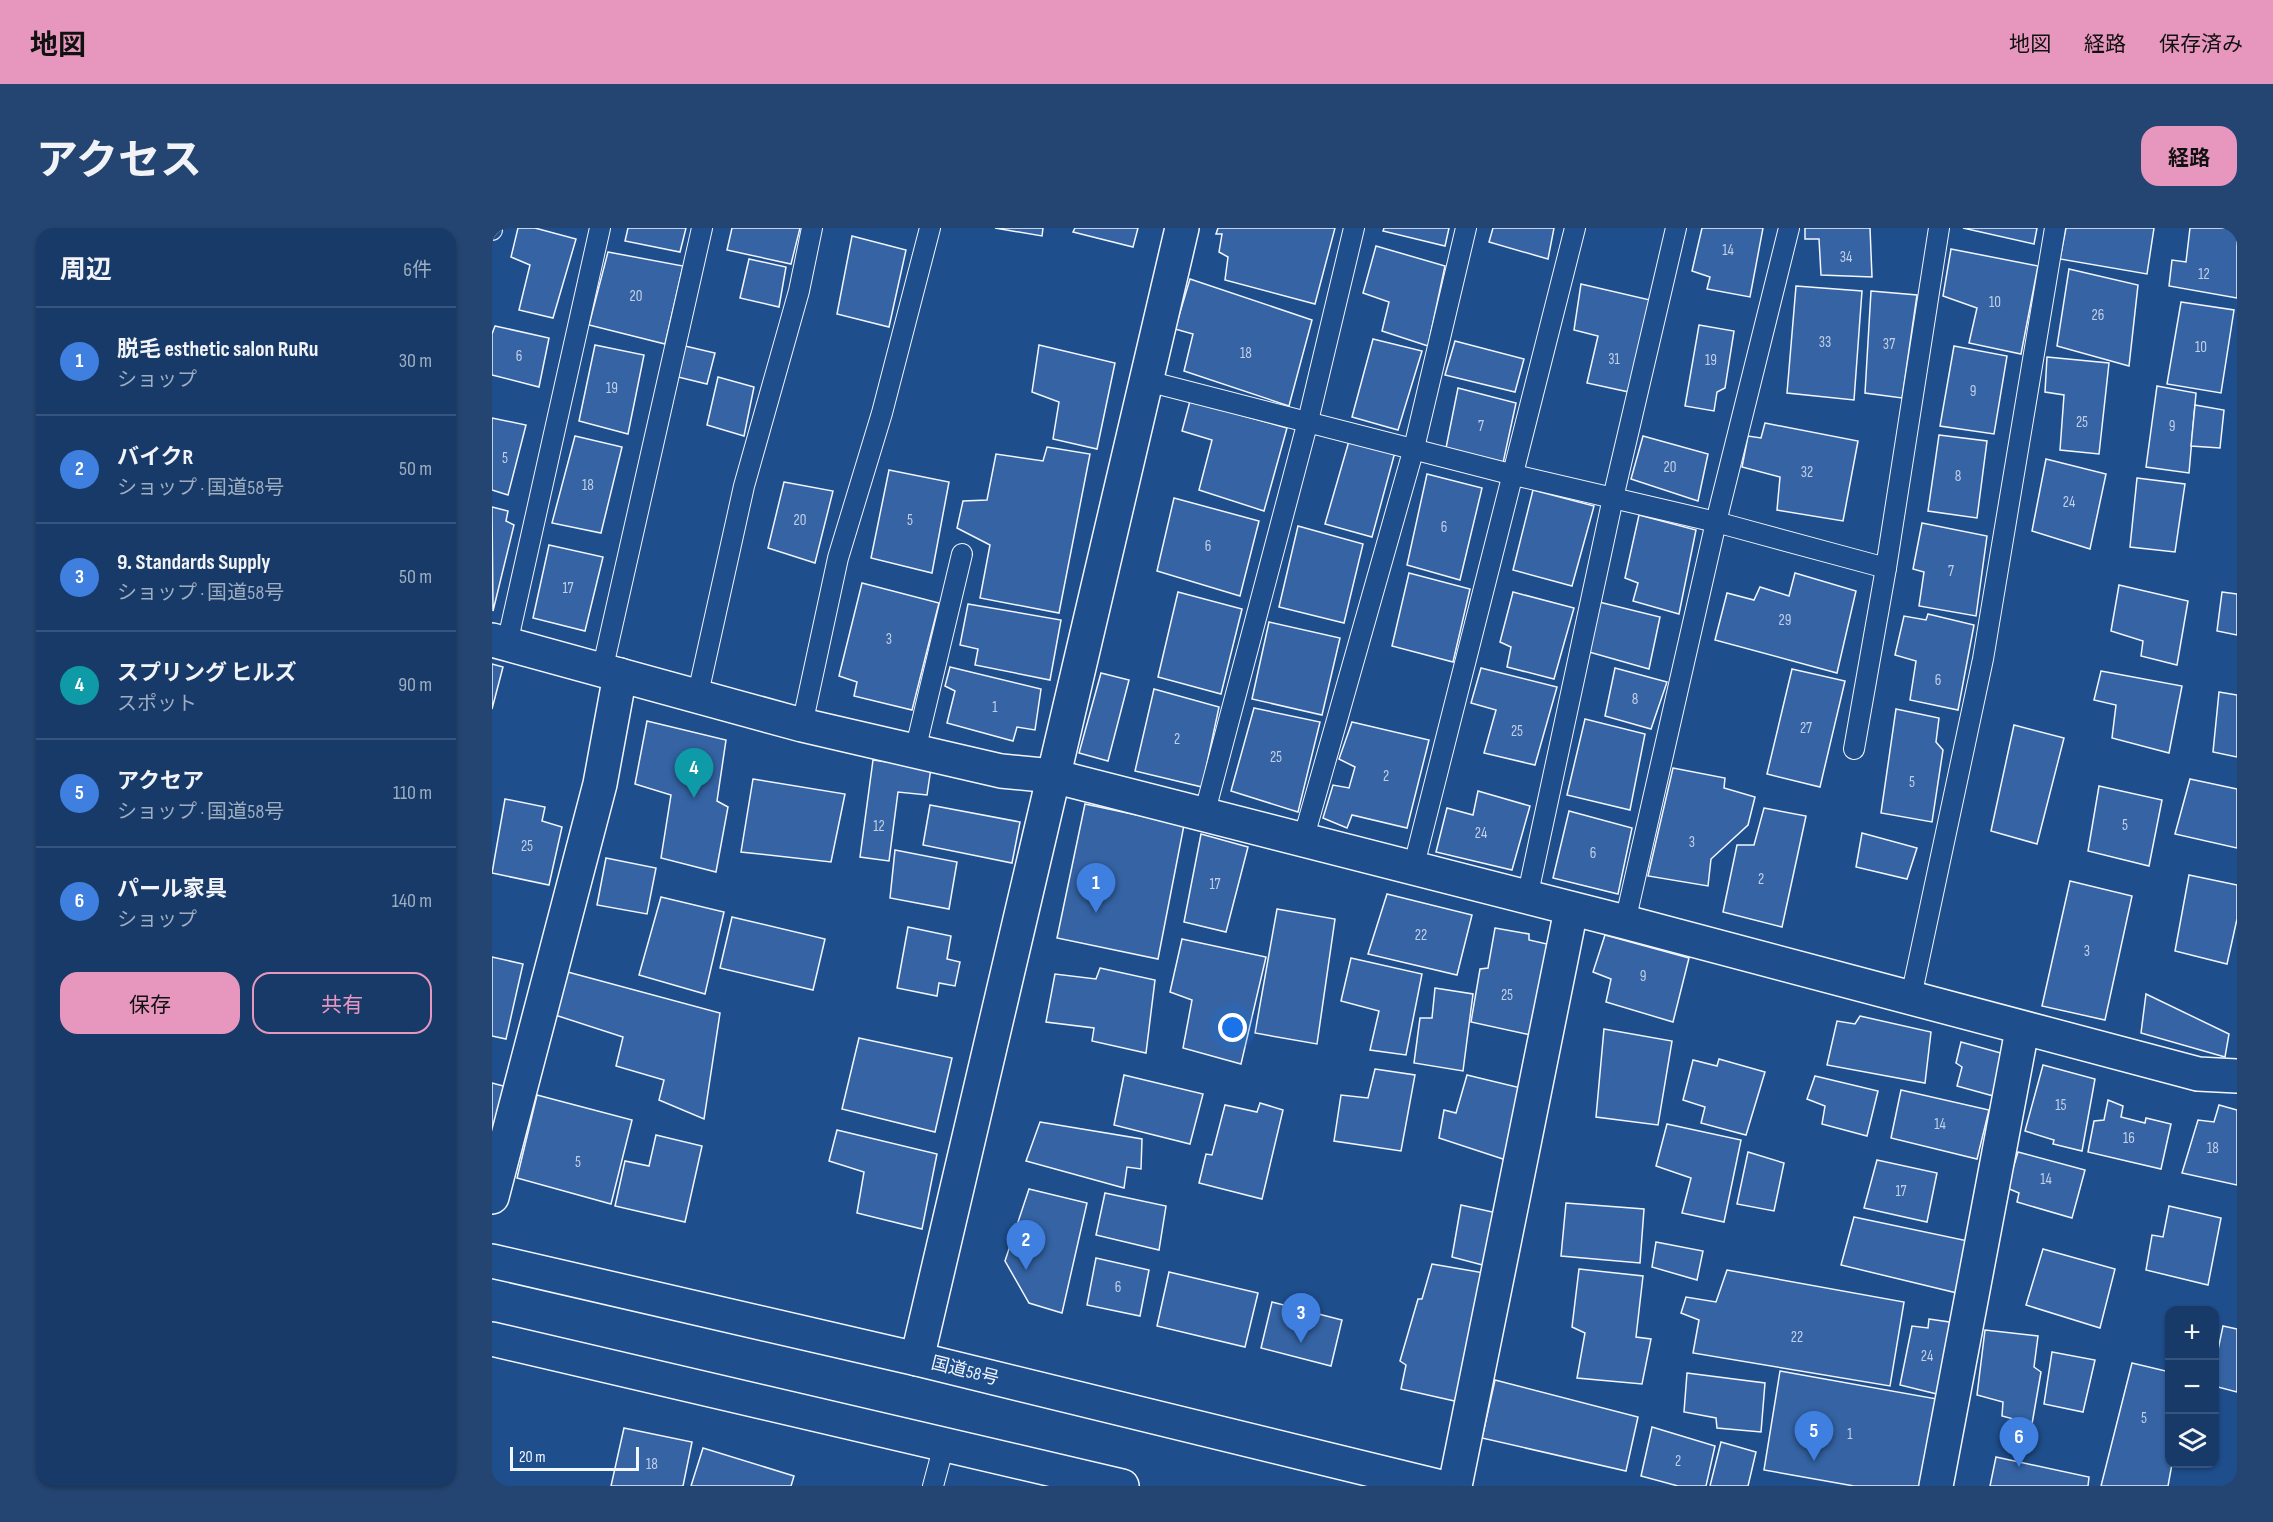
<!DOCTYPE html>
<html lang="ja">
<head>
<meta charset="utf-8">
<style>
  body { margin:0; font-family:"Sofia Sans Condensed","Noto Sans JP",sans-serif; background:#244571; color:#f1f3f6 }
  .controls { position:absolute; right:18px; bottom:18px; display:grid; overflow:hidden; border-radius:12px; box-shadow:0 2px 4px #0004 }
  .controls button { width:54px; height:54px; display:grid; place-items:center; padding:0; border:0; border-bottom:2px solid #36547d; background:#173a69; color:#f1f3f6; font:30px sans-serif }
  .scale { position:absolute; left:18px; bottom:15px; width:129px; box-sizing:border-box; padding-left:6px; border:3px solid #f2f6ff; border-top:0; font-size:16px; line-height:21px; white-space:nowrap; color:#f2f6ff; -webkit-text-stroke:4px #1f4e8c; paint-order:stroke }
  .you { position:absolute; left:741px; top:800px; width:21px; height:21px; margin:-15px; border:4px solid #fff; border-radius:50%; background:#1a73e8; box-shadow:0 0 0 9px #1a73e833 }
  .badge { display:grid; place-items:center; width:39px; height:39px; border-radius:50%; background:#e797bd; color:#fff; font-size:20px; font-weight:700 }
  .pin { position:absolute; translate:-50% -50px; filter:drop-shadow(0 2px 3px #0008) }
  .pin::after { content:''; position:absolute; top:32px; width:21px; height:18px; background:inherit; clip-path:polygon(0 0,100% 0,50% 100%) }
  .list { margin:0; padding:0; list-style:none }
  h2 { display:flex; justify-content:space-between; align-items:center; height:78px; margin:0; padding:0 24px; font-size:26px }
  h2 small { font-size:20px; font-weight:400; color:#9eadc0 }
  .list li { display:grid; grid-template-columns:39px 1fr auto; gap:18px; align-items:center; box-sizing:border-box; height:108px; padding:0 24px; border-top:2px solid #36547d }
  .list b { display:block; font-size:22px; white-space:nowrap }
  .list p { margin:0; font-size:20px; white-space:nowrap; color:#9eadc0 }
  .list em { font-size:20px; font-style:normal; color:#9eadc0 }
  .actions { display:flex; gap:12px; padding:18px 24px }
  .actions a { flex:1; padding:14px 0; border:2px solid #e797bd; border-radius:18px; text-align:center; font-size:21px; color:#e797bd }
  .actions .main { background:#e797bd; color:#111 }
  .icon { flex:none; width:33px; height:33px; fill:none; stroke:currentColor; stroke-width:2; stroke-linecap:round; stroke-linejoin:round }
  .map { position:relative; flex:none; width:1745px; height:1258px; overflow:hidden; border-radius:18px }
  header { display:flex; align-items:center; gap:36px; box-sizing:border-box; height:84px; padding:0 30px; background:#e797bd; color:#111 }
  header strong { font-size:28px }
  nav { display:flex; gap:33px; margin-inline-start:auto; font-size:21px }
  .intro { display:flex; align-items:center; justify-content:space-between; box-sizing:border-box; height:144px; padding:0 36px }
  h1 { margin:0; font-size:42px }
  .button { padding:15px 27px; border-radius:18px; background:#e797bd; color:#111; font-size:21px; font-weight:700 }
  main { display:flex; gap:36px; padding:0 36px }
  aside { flex:1; background:#173a69; border-radius:18px; box-shadow:0 2px 4px #0004 }
  .map>svg:first-child { display:block }
</style>
</head>
<body>
<header>
<strong>地図</strong>
<nav><a>地図</a><a>経路</a><a>保存済み</a></nav>
</header>
<div class="intro"><h1>アクセス</h1><a class="button">経路</a></div>
<main>
<aside>
<h2>周辺<small>6件</small></h2>
<ul class="list">
<li><span class="badge" style="background:#3f7fe0">1</span><div><b>脱毛 esthetic salon RuRu</b><p>ショップ</p></div><em>30 m</em></li>
<li><span class="badge" style="background:#3f7fe0">2</span><div><b>バイクR</b><p>ショップ · 国道58号</p></div><em>50 m</em></li>
<li><span class="badge" style="background:#3f7fe0">3</span><div><b>9. Standards Supply</b><p>ショップ · 国道58号</p></div><em>50 m</em></li>
<li><span class="badge" style="background:#0f9aa8">4</span><div><b>スプリング ヒルズ</b><p>スポット</p></div><em>90 m</em></li>
<li><span class="badge" style="background:#3f7fe0">5</span><div><b>アクセア</b><p>ショップ · 国道58号</p></div><em>110 m</em></li>
<li><span class="badge" style="background:#3f7fe0">6</span><div><b>パール家具</b><p>ショップ</p></div><em>140 m</em></li>
</ul>
<div class="actions"><a class="main">保存</a><a>共有</a></div>
</aside>
<div class="map">
<svg width="1745" height="1258" viewBox="0 0 1745 1258">
  <rect width="100%" height="100%" fill="#1f4e8c"/>
  <g fill="#3563a3" stroke="#f2f6ff" stroke-width="1.5">
    <path d="M26,0H43L84,11L61,90L27,82L38,37L19,29Z"/>
    <path d="M136,0H194L188,24L133,13Z"/>
    <path d="M240,0H308L299,36L235,22Z"/>
    <path d="M503,0H551L550,8Z"/>
    <path d="M583,0H646L641,19L581,4Z"/>
    <path d="M726,0H843L823,76L733,52L736,29L727,24L730,6H724Z"/>
    <path d="M892,0H957L953,18L891,3Z"/>
    <path d="M1001,0H1062L1056,31L997,14Z"/>
    <path d="M1210,0H1271L1258,69L1215,61L1218,49L1200,43Z"/>
    <path d="M1313,0H1378L1380,49L1329,47L1327,11H1313Z"/>
    <path d="M1471,0H1545L1542,16Z"/>
    <path d="M1574,0H1662L1655,46L1568,31Z"/>
    <path d="M1698,0H1745V70L1677,58L1680,32L1694,34Z"/>
    <path d="M360,8L414,22L397,99L345,86Z"/>
    <path d="M884,18L953,38L936,118L890,103L897,74L871,65Z"/>
    <path d="M1459,21L1546,38L1529,126L1477,115L1485,80L1451,68Z"/>
    <path d="M116,24L191,38L173,116L97,97Z"/>
    <path d="M257,31L294,39L287,79L248,70Z"/>
    <path d="M1577,41L1646,57L1637,138L1565,118Z"/>
    <path d="M698,51L820,92L797,178L692,143L701,106L683,101Z"/>
    <path d="M1089,56L1158,72L1137,164L1095,155L1106,108L1082,102Z"/>
    <path d="M1304,58L1370,63L1362,172L1295,165Z"/>
    <path d="M1379,63L1425,67L1410,170L1373,165Z"/>
    <path d="M1689,74L1742,82L1729,165L1675,156Z"/>
    <path d="M1207,97L1242,103L1233,160L1225,164L1222,183L1193,178Z"/>
    <path d="M3,98L57,110L47,159L0,147V106Z"/>
    <path d="M881,111L930,123L906,202L860,189Z"/>
    <path d="M963,113L1032,131L1023,164L953,147Z"/>
    <path d="M103,117L152,127L136,206L87,193Z"/>
    <path d="M547,117L623,135L605,221L561,211L567,174L540,164Z"/>
    <path d="M193,118L223,125L215,156L186,149Z"/>
    <path d="M1462,118L1515,128L1502,206L1448,198Z"/>
    <path d="M1555,129L1617,135L1607,226L1568,222L1572,167L1553,164Z"/>
    <path d="M226,149L262,159L252,208L215,197Z"/>
    <path d="M1665,158L1704,165L1697,245L1654,239Z"/>
    <path d="M966,160L1024,175L1011,235L954,220Z"/>
    <path d="M698,173L795,200L772,283L707,262L720,212L690,203Z"/>
    <path d="M1703,177L1732,182L1728,220L1699,218Z"/>
    <path d="M0,190L34,197L16,267L0,262Z"/>
    <path d="M1273,195L1366,213L1351,293L1285,282L1288,249L1250,239L1256,208L1269,210Z"/>
    <path d="M1447,207L1495,213L1485,290L1436,283Z"/>
    <path d="M83,208L130,219L109,305L60,295Z"/>
    <path d="M1151,208L1216,226L1206,273L1139,251Z"/>
    <path d="M857,213L903,224L880,309L833,296Z"/>
    <path d="M555,219L598,226L567,385L488,370L498,317L465,300L471,273L495,272L504,226L551,233Z"/>
    <path d="M1554,231L1614,246L1598,321L1540,303Z"/>
    <path d="M397,242L457,254L440,345L379,330Z"/>
    <path d="M935,246L990,260L968,352L915,337Z"/>
    <path d="M1645,250L1693,256L1683,324L1638,319Z"/>
    <path d="M292,254L341,263L323,335L276,320Z"/>
    <path d="M1041,262L1102,278L1080,358L1021,342Z"/>
    <path d="M682,270L767,293L748,368L665,343Z"/>
    <path d="M0,279L16,283L14,293L22,297L1,383Z"/>
    <path d="M1147,287L1204,302L1187,386L1141,373L1146,355L1133,350Z"/>
    <path d="M1430,295L1495,308L1484,388L1427,378L1432,344L1421,341Z"/>
    <path d="M806,298L871,316L852,395L787,379Z"/>
    <path d="M57,317L111,329L93,403L41,390Z"/>
    <path d="M917,345L978,361L961,434L900,418Z"/>
    <path d="M1303,345L1364,363L1345,445L1223,412L1235,365L1262,372L1268,359L1297,368Z"/>
    <path d="M370,355L447,375L420,482L362,468L365,454L347,448Z"/>
    <path d="M1627,357L1696,373L1685,437L1649,428L1651,413L1619,403Z"/>
    <path d="M686,364L750,381L729,466L666,449Z"/>
    <path d="M1021,364L1082,380L1062,451L1015,439L1019,419L1008,414Z"/>
    <path d="M1730,364L1745,366V407L1725,403Z"/>
    <path d="M1107,374L1168,389L1157,441L1097,424Z"/>
    <path d="M476,376L569,392L558,452L483,437L486,421L468,417Z"/>
    <path d="M1436,386L1482,397L1466,482L1418,472L1424,433L1403,427L1412,388L1434,392Z"/>
    <path d="M777,394L848,410L830,487L760,471Z"/>
    <path d="M0,436L11,439L0,481Z"/>
    <path d="M458,439L549,461L543,502L525,499L521,513L455,495L463,463L453,458Z"/>
    <path d="M989,440L1065,459L1043,537L992,525L1004,482L979,475Z"/>
    <path d="M1123,440L1175,454L1159,501L1113,488Z"/>
    <path d="M1300,441L1353,453L1328,559L1275,546Z"/>
    <path d="M1609,443L1690,458L1677,525L1620,510L1624,477L1602,472Z"/>
    <path d="M609,445L637,452L616,533L587,525Z"/>
    <path d="M662,461L727,479L710,559L643,543Z"/>
    <path d="M1727,464L1745,467V529L1721,524Z"/>
    <path d="M762,480L828,494L806,584L739,563Z"/>
    <path d="M1404,481L1447,490L1444,514L1451,522L1440,594L1389,585Z"/>
    <path d="M1093,491L1153,506L1138,582L1075,567Z"/>
    <path d="M155,493L234,512L225,573L236,579L224,644L169,630L179,567L143,556Z"/>
    <path d="M860,494L937,512L915,600L860,587L855,600L831,590L841,557L857,560L863,539L847,531Z"/>
    <path d="M1522,497L1572,510L1545,616L1499,603Z"/>
    <path d="M381,532L439,540L435,567L406,564L397,633L368,629Z"/>
    <path d="M1181,540L1233,550L1232,560L1263,569L1256,597L1219,631L1216,658L1156,648Z"/>
    <path d="M261,551L353,566L339,634L249,624Z"/>
    <path d="M1698,551L1745,561V620L1683,606Z"/>
    <path d="M1607,558L1670,572L1657,638L1596,623Z"/>
    <path d="M986,563L1038,578L1020,642L944,624L955,580L981,587Z"/>
    <path d="M13,571L53,579L50,593L70,599L57,657L0,645Z"/>
    <path d="M593,576L692,597L666,731L565,710Z"/>
    <path d="M438,577L528,594L520,635L431,617Z"/>
    <path d="M1272,580L1314,588L1290,699L1231,684L1245,617H1262Z"/>
    <path d="M1077,583L1140,600L1126,666L1061,650Z"/>
    <path d="M1370,605L1425,620L1415,651L1364,639Z"/>
    <path d="M709,606L756,619L734,704L692,694Z"/>
    <path d="M403,622L465,634L457,681L398,670Z"/>
    <path d="M114,630L164,640L155,686L105,677Z"/>
    <path d="M1697,647L1745,657V691L1735,736L1683,723Z"/>
    <path d="M1578,653L1640,668L1613,792L1550,778Z"/>
    <path d="M895,666L980,687L965,747L876,726Z"/>
    <path d="M169,669L232,684L213,766L147,747Z"/>
    <path d="M785,681L843,691L825,816L763,805Z"/>
    <path d="M240,689L333,711L321,762L228,740Z"/>
    <path d="M416,699L459,708L455,731L468,734L463,758L447,755L445,768L405,760Z"/>
    <path d="M1003,700L1037,706V712L1055,716L1039,807L979,794L988,741L996,740Z"/>
    <path d="M1113,707L1197,730L1181,794L1114,774L1119,751L1101,744Z"/>
    <path d="M690,711L774,729L749,836L691,820L700,772L678,764Z"/>
    <path d="M0,729L31,736L14,811L0,808Z"/>
    <path d="M859,730L930,746L914,827L878,822L887,783L849,773Z"/>
    <path d="M608,740L663,752L654,825L600,813L602,800L554,794L563,746L604,751Z"/>
    <path d="M72,743L228,785L212,891L167,872L172,852L124,838L131,809L60,786Z"/>
    <path d="M943,760L981,766L971,843L922,835L928,790H940Z"/>
    <path d="M1654,766L1737,806L1733,829L1649,805Z"/>
    <path d="M1368,788L1439,804L1433,855L1335,837L1345,793L1363,796Z"/>
    <path d="M1112,801L1180,813L1166,897L1104,889Z"/>
    <path d="M367,810L460,830L443,904L350,881Z"/>
    <path d="M1469,814L1516,827L1505,869L1465,858L1470,839L1464,835Z"/>
    <path d="M1227,831L1273,844L1254,907L1209,895L1213,879L1191,872L1201,832L1225,838Z"/>
    <path d="M1551,837L1603,851L1590,923L1561,916L1562,912L1533,903Z"/>
    <path d="M883,841L923,847L909,923L842,913L849,867L876,870Z"/>
    <path d="M632,847L711,866L698,916L622,897Z"/>
    <path d="M975,847L1033,861L1017,933L947,910L952,882L964,885Z"/>
    <path d="M1323,848L1386,863L1375,908L1330,896L1333,878L1315,871Z"/>
    <path d="M0,855L15,859L0,915Z"/>
    <path d="M1409,862L1497,882L1485,931L1399,910Z"/>
    <path d="M45,867L140,892L119,976L25,950Z"/>
    <path d="M1616,872L1631,878L1629,889L1653,895L1654,890L1679,896L1669,941L1596,924L1602,893L1612,892Z"/>
    <path d="M768,875L791,882L770,971L707,955L714,926L720,927L733,877L765,884Z"/>
    <path d="M1727,877L1745,882V957L1690,945L1706,892L1722,894Z"/>
    <path d="M548,894L650,911L649,941L635,939L632,960L534,933Z"/>
    <path d="M1175,896L1249,912L1232,994L1190,985L1199,950L1164,938Z"/>
    <path d="M345,902L445,926L430,1001L365,985L372,944L337,933Z"/>
    <path d="M164,907L210,918L193,994L123,978L133,933L157,938Z"/>
    <path d="M1256,924L1292,935L1282,983L1245,976Z"/>
    <path d="M1526,924L1593,942L1580,990L1525,974L1527,965L1515,960Z"/>
    <path d="M1385,932L1445,945L1435,994L1372,980Z"/>
    <path d="M537,961L595,975L570,1085L537,1075L513,1033Z"/>
    <path d="M613,965L674,978L667,1022L604,1007Z"/>
    <path d="M1074,975L1152,981L1148,1035L1069,1028Z"/>
    <path d="M969,977L1014,987L1002,1040L960,1029Z"/>
    <path d="M1677,978L1729,990L1716,1057L1654,1042L1660,1007L1671,1009Z"/>
    <path d="M1362,989L1476,1013L1465,1065L1349,1037Z"/>
    <path d="M1164,1014L1211,1023L1205,1052L1160,1039Z"/>
    <path d="M1551,1021L1623,1041L1608,1100L1534,1077Z"/>
    <path d="M604,1030L657,1042L648,1088L595,1077Z"/>
    <path d="M940,1036L998,1046L976,1176L909,1161L914,1137L908,1133L926,1071H930Z"/>
    <path d="M1087,1041L1151,1048L1144,1109L1159,1111L1150,1156L1085,1150L1093,1105L1080,1099Z"/>
    <path d="M1235,1042L1412,1074L1398,1158L1201,1125L1207,1092L1189,1085L1194,1069L1224,1074Z"/>
    <path d="M677,1044L766,1065L753,1119L665,1098Z"/>
    <path d="M780,1074L850,1092L839,1138L769,1120Z"/>
    <path d="M1437,1091L1464,1095L1449,1167L1408,1157L1420,1098L1436,1100Z"/>
    <path d="M1731,1098L1745,1101V1164L1722,1158V1141Z"/>
    <path d="M1493,1102L1546,1108L1542,1139L1549,1144L1540,1196L1510,1188L1511,1174L1485,1167Z"/>
    <path d="M1560,1124L1603,1132L1591,1184L1552,1176Z"/>
    <path d="M1640,1135L1678,1144V1236H1680L1676,1258H1609Z"/>
    <path d="M1288,1143L1445,1171L1429,1258H1362L1272,1242Z"/>
    <path d="M1195,1145L1273,1155L1269,1204L1225,1200L1224,1190L1192,1184Z"/>
    <path d="M1003,1152L1146,1189L1134,1243L990,1210Z"/>
    <path d="M1160,1199L1223,1218L1214,1258H1186L1149,1248Z"/>
    <path d="M132,1200L200,1214L191,1258H119Z"/>
    <path d="M1229,1214L1264,1224L1256,1258H1218Z"/>
    <path d="M211,1220L302,1248L299,1258H199Z"/>
    <path d="M1504,1229L1597,1249L1596,1258H1498Z"/>
  </g>
  <g fill="none" stroke-linecap="round" stroke-linejoin="round">
    <g stroke="#f2f6ff" stroke-width="22">
      <g id="lane">
        <path d="M0,2V0"/>
        <path d="M655,153L1022,247L1224,294L1394,340"/>
        <path d="M15,416L108,0"/>
        <path d="M110,443L210,0"/>
        <path d="M205,470L252,258L307,63L320,0"/>
        <path d="M310,497L346,330L390,185L438,0"/>
        <path d="M1362,521L1394,340L1447,0"/>
        <path d="M423,523L470,326"/>
        <path d="M712,587L816,193L862,0"/>
        <path d="M811,612L922,220L974,0"/>
        <path d="M921,641L1083,0"/>
        <path d="M1035,670L1121,270L1184,0"/>
        <path d="M1133,694L1224,294L1297,0"/>
        <path d="M1419,769L1491,431L1563,0"/>
        <path d="M441,1258L452,1217"/>
      </g>
    </g>
    <g stroke="#f2f6ff" stroke-width="36">
      <g id="street">
        <path d="M0,412L310,497L509,543L561,548L1133,694L1706,846L1745,848"/>
        <path d="M0,969L108,556L128,447"/>
        <path d="M425,1131L690,0"/>
        <path d="M963,1258L1079,682"/>
        <path d="M1444,1258L1530,802"/>
      </g>
    </g>
    <g stroke="#f2f6ff" stroke-width="36">
      <g id="highway">
        <path d="M0,1033L425,1131L945,1258"/>
        <path d="M0,1111L630,1258"/>
      </g>
    </g>
    <use href="#lane" stroke="#1f4e8c" stroke-width="20"/>
    <use href="#street" stroke="#1f4e8c" stroke-width="33"/>
    <use href="#highway" stroke="#1f4e8c" stroke-width="33"/>
  </g>
  <g text-anchor="middle" dominant-baseline="central" stroke-width="4.5" stroke-linejoin="round" paint-order="stroke">
    <g font-size="15" fill="#c3d1e8">
      <text x="1236" y="22">14</text>
      <text x="1354" y="29">34</text>
      <text x="1712" y="46">12</text>
      <text x="144" y="68">20</text>
      <text x="1503" y="74">10</text>
      <text x="1606" y="87">26</text>
      <text x="1333" y="114">33</text>
      <text x="1397" y="116">37</text>
      <text x="1709" y="119">10</text>
      <text x="754" y="125">18</text>
      <text x="27" y="128">6</text>
      <text x="1122" y="131">31</text>
      <text x="1219" y="132">19</text>
      <text x="120" y="160">19</text>
      <text x="1481" y="163">9</text>
      <text x="1590" y="194">25</text>
      <text x="989" y="198">7</text>
      <text x="1680" y="198">9</text>
      <text x="13" y="230">5</text>
      <text x="1178" y="239">20</text>
      <text x="1315" y="244">32</text>
      <text x="1466" y="248">8</text>
      <text x="96" y="257">18</text>
      <text x="1577" y="274">24</text>
      <text x="308" y="292">20</text>
      <text x="418" y="292">5</text>
      <text x="952" y="299">6</text>
      <text x="716" y="318">6</text>
      <text x="1459" y="343">7</text>
      <text x="76" y="360">17</text>
      <text x="1293" y="392">29</text>
      <text x="397" y="411">3</text>
      <text x="1446" y="452">6</text>
      <text x="1143" y="471">8</text>
      <text x="503" y="479">1</text>
      <text x="1314" y="500">27</text>
      <text x="1025" y="503">25</text>
      <text x="685" y="511">2</text>
      <text x="784" y="529">25</text>
      <text x="894" y="548">2</text>
      <text x="1420" y="554">5</text>
      <text x="1633" y="597">5</text>
      <text x="387" y="598">12</text>
      <text x="989" y="605">24</text>
      <text x="1200" y="614">3</text>
      <text x="35" y="618">25</text>
      <text x="1101" y="625">6</text>
      <text x="1269" y="651">2</text>
      <text x="723" y="656">17</text>
      <text x="929" y="707">22</text>
      <text x="1595" y="723">3</text>
      <text x="1151" y="748">9</text>
      <text x="1015" y="767">25</text>
      <text x="1569" y="877">15</text>
      <text x="1448" y="896">14</text>
      <text x="1637" y="910">16</text>
      <text x="1721" y="920">18</text>
      <text x="86" y="934">5</text>
      <text x="1554" y="951">14</text>
      <text x="1409" y="963">17</text>
      <text x="626" y="1059">6</text>
      <text x="1305" y="1109">22</text>
      <text x="1435" y="1128">24</text>
      <text x="1652" y="1190">5</text>
      <text x="1358" y="1206">1</text>
      <text x="1186" y="1233">2</text>
      <text x="160" y="1236">18</text>
    </g>
    <g font-size="18" fill="#f2f6ff" stroke="#1f4e8c">
      <text transform="translate(473 1143) rotate(14)">国道58号</text>
    </g>
  </g>
</svg>
<div class="controls">
<button>+</button>
<button>−</button>
<button><svg class="icon" aria-label="layers" viewBox="0 0 24 24"><path d="M12 4l9 5-9 5-9-5zM3 14l9 5 9-5"/></svg></button>
</div>
<div class="scale">20 m</div>
<div class="you"></div>
<div class="pin badge" style="left:604px;top:685px;background:#3f7fe0">1</div>
<div class="pin badge" style="left:534px;top:1042px;background:#3f7fe0">2</div>
<div class="pin badge" style="left:809px;top:1115px;background:#3f7fe0">3</div>
<div class="pin badge" style="left:202px;top:570px;background:#0f9aa8">4</div>
<div class="pin badge" style="left:1322px;top:1233px;background:#3f7fe0">5</div>
<div class="pin badge" style="left:1527px;top:1239px;background:#3f7fe0">6</div>
</div>
</main>
</body>
</html>
